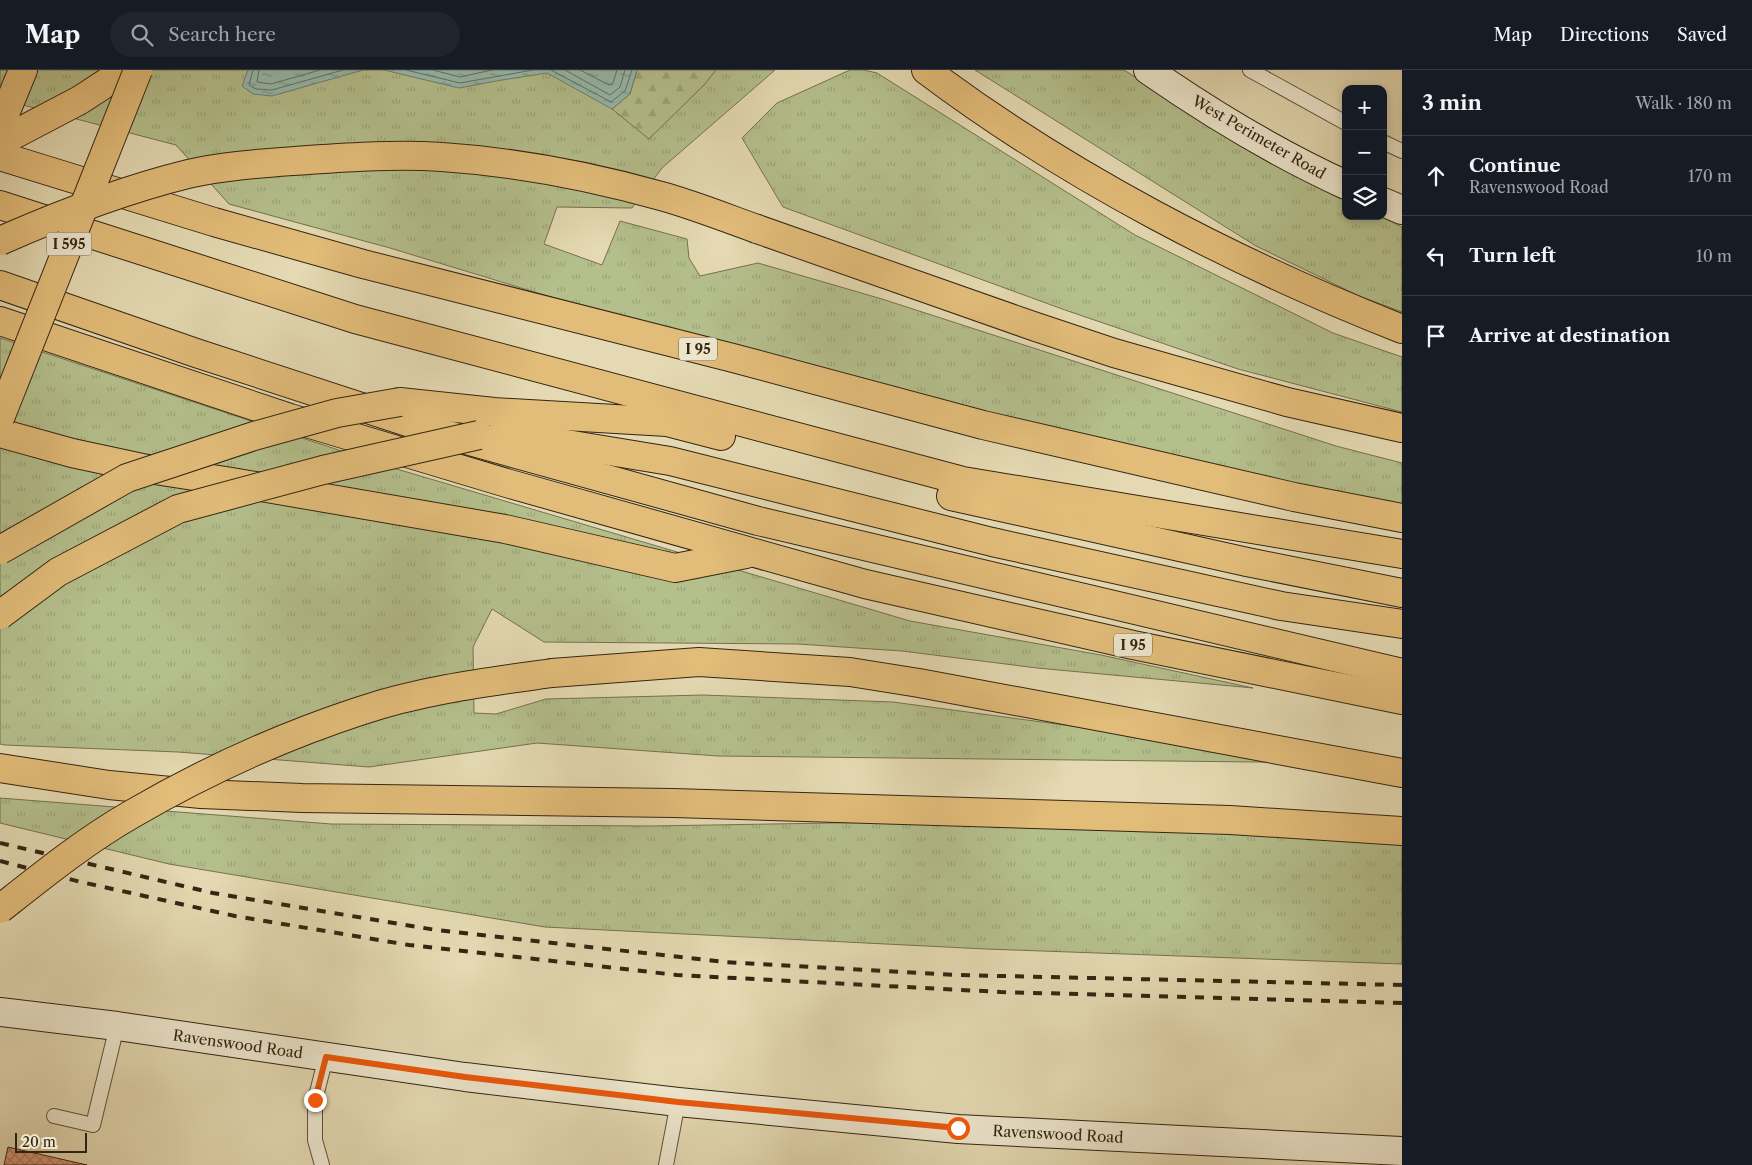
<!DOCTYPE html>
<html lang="en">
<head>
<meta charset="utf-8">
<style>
  body { margin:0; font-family:"Libre Caslon Text",serif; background:#20242c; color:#f1f3f6 }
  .controls { position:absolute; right:15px; top:15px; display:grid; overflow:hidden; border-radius:10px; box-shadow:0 2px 8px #0003 }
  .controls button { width:45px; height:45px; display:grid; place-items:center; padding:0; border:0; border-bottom:1px solid #363941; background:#171b24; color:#f1f3f6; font:25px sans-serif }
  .scale { position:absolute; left:15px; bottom:12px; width:72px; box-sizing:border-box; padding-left:5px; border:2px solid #342512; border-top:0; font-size:14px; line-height:18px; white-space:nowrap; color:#342512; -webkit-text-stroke:4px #ede6cd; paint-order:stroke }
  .stop { position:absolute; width:15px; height:15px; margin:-11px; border:4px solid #ea580c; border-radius:50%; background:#fff }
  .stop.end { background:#ea580c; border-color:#fff; box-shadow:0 1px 5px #0008 }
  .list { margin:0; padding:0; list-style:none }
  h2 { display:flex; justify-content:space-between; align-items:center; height:65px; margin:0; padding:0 20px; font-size:21px }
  h2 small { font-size:16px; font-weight:400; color:#9ea1a6 }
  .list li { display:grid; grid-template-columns:32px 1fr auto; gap:15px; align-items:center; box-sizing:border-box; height:80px; padding:0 20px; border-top:1px solid #363941 }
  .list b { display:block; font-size:19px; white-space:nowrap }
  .list p { margin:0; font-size:16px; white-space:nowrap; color:#9ea1a6 }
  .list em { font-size:16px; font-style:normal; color:#9ea1a6 }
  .icon { flex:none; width:28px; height:28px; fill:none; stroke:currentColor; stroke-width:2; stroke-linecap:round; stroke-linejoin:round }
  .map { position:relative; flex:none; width:1402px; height:1095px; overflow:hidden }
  header { display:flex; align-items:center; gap:30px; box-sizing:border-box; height:70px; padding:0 25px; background:#171b24; border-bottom:1px solid #363941 }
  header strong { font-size:24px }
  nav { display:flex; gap:28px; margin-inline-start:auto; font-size:18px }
  .search { width:350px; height:45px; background:#20242c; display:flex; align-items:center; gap:12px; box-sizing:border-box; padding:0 18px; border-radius:28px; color:#9ea1a6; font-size:19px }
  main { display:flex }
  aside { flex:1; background:#171b24 }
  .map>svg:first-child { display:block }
</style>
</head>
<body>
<header>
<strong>Map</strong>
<div class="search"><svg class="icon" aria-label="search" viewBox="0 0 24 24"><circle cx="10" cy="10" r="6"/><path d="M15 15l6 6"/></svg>Search here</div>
<nav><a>Map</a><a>Directions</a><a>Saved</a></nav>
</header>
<main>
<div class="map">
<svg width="1402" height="1095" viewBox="0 0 1402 1095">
  <defs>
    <pattern id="grass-tufts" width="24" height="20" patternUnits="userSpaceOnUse" patternTransform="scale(1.25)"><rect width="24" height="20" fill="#b4bf8c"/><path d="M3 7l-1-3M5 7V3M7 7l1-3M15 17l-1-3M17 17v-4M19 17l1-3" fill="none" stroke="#9ba478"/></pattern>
    <pattern id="forest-firs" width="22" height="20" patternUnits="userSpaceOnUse" patternTransform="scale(1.25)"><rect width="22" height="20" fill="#b4bf8c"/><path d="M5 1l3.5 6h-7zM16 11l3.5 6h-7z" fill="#9ba478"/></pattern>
    <pattern id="water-ripples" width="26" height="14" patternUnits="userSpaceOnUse" patternTransform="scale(1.25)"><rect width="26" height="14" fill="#95baad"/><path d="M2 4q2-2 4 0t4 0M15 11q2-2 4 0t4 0" fill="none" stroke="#7a978b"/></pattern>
    <pattern id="building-cross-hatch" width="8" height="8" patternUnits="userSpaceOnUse" patternTransform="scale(1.25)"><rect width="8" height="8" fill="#d79674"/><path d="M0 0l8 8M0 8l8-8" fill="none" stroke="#af7a5e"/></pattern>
  </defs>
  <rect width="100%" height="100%" fill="#e4d9b2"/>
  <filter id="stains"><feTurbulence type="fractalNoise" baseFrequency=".004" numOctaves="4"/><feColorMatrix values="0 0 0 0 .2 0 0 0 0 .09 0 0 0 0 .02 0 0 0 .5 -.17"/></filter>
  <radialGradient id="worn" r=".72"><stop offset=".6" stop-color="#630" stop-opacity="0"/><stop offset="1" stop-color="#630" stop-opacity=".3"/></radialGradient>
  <g fill="url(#grass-tufts)" stroke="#74724f">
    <path d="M0,0H775L662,98L632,138L557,137L544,174L602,195L620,151L687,169L689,188L700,206L758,193L882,229L1336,376L1402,393V442L741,285L390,178L229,134L176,75L0,29Z"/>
    <path d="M850,0H864L877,3L1135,165L1333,263L1402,287V342L1238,299L1065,240L783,137L742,68L777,33Z"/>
    <path d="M975,0H1124L1272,94L1346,130V146H1380L1402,157V242L1357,225L1256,176Z"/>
    <path d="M0,268L390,397L910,551L1101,585L1253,618L1037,598L902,581L798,574L544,572L492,539L473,577L474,643L496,644L546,629L703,625L893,632L1347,693L718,686L537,673L369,697L178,682L5,675L0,674Z"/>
    <path d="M0,728L331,754L651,756L1075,749L1402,756V894L986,879L545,857L169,794L0,753Z"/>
  </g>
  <path fill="url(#forest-firs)" stroke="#74724f" d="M637,0H716L704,15L649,69L612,39L630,24Z"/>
  <g fill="url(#water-ripples)" stroke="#6e7e6f">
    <path d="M248,0H363L272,26L253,24L242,16Z"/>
    <path d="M384,0H637L630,24L612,39L547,3L496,11L459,18Z"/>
  </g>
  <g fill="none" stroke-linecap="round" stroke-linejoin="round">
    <g stroke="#647060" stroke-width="1">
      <path d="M253,0L249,15L256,19L272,20L343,0"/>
      <path d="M259,0L257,12L271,14L320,0"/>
      <path d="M406,0L460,13L533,0"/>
      <path d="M433,0L460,7L492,0"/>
      <path d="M551,0L611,32L625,21L632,0"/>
      <path d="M565,0L610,25L620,17L625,0"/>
      <path d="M580,0L609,15L613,13L617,0"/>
    </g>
  </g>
  <path fill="url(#building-cross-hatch)" stroke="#342512" d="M8,1077L87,1095H4Z"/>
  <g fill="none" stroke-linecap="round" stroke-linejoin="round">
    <g stroke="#60523a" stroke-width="16">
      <g id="lane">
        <path d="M1250,0L1346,53"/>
        <path d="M1383,72L1402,81"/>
        <path d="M54,1046L93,1055L117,956"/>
        <path d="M322,1095L315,1070V1030L326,987"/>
        <path d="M666,1095L678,1032"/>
      </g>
    </g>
    <g stroke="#342512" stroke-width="30">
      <g id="secondary">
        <path d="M1148,0C1210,43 1276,83 1346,115"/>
        <path d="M1383,132L1402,140"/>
        <path d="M0,942L117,956L465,1007L678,1032L958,1059L1402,1081"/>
      </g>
    </g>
    <g stroke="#342512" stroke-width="30">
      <g id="highway">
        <path d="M926,0C1068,107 1237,194 1402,259"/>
        <path d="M0,56L23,0"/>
        <path d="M0,72L80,30L126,0"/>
        <path d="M0,86L214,152L363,194L733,288L983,355L1294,427L1402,448"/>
        <path d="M0,135L355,249L963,411L1402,484"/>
        <path d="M757,159L1033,256L1114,283L1287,332L1402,358"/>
        <path d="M0,215L196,283L441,363L758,451L1402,603"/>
        <path d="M0,251L290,348L510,414L865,514L1133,575L1402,630"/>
        <path d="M400,332L494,342L667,352L721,366"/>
        <path d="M0,363L72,383L142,398L232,412L505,459L675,498L746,484"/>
        <path d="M500,366L530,368L670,391L992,472L1281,536L1402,554"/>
        <path d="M951,426L1247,492L1402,523"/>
        <path d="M552,603L699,592L850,602L919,613L1402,703"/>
        <path d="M0,698L109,715L201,724L302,728L673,733L1230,750L1402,761"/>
      </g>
    </g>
    <use href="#lane" stroke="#ede6cd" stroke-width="14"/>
    <use href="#secondary" stroke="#ede6cd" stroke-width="28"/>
    <use href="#highway" stroke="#e2bc79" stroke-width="28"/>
    <g stroke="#342512" stroke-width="4" stroke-dasharray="9 9" stroke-linecap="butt">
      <path d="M0,773L213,823L436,860L725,892L957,905L1402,915"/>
      <path d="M0,791L81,812L235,846L409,875L677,905L1001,922L1402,933"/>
    </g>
    <g stroke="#342512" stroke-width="30" stroke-linecap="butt">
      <g id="highway-bridge">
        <path d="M0,171C61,144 123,120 188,104C227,95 268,93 308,90C352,87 398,84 442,87C516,92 590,106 661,126C694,135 726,148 757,159"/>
        <path d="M0,348L138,0"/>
        <path d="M0,480L127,408L254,366L337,343L400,332"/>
        <path d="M0,545L58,502L178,439L323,400L479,365"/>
        <path d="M0,839C43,805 85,771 132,744C204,702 281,667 360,641C422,620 488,612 552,603"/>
      </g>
    </g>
    <use href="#highway-bridge" stroke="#e2bc79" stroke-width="28"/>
  </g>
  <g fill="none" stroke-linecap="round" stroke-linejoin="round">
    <path stroke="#ea580c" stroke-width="6" d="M315,1030L326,987L465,1007L678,1032L958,1058"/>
  </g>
  <g text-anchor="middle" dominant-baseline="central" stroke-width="4" stroke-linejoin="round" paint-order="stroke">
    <g fill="#ede6cd" stroke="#6c5f4a" stroke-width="1">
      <rect x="46.5" y="162.5" width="45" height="23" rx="4"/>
      <rect x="679" y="267.5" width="38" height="23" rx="4"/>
      <rect x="1114" y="563.5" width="38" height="23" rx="4"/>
    </g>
    <g font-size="14" font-weight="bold" fill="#342512">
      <text x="69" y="174">I 595</text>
      <text x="698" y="279">I 95</text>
      <text x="1133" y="575">I 95</text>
    </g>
    <g font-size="15" fill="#342512" stroke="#ede6cd">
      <text transform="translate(1259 67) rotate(30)">West Perimeter Road</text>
      <text transform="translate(238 974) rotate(8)">Ravenswood Road</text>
      <text transform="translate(1058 1064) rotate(3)">Ravenswood Road</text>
    </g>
  </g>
  <rect width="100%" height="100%" filter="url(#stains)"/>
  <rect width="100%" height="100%" fill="url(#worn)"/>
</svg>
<div class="controls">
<button>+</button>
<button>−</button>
<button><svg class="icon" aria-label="layers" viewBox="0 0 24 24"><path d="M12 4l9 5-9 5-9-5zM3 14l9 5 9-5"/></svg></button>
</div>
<div class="scale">20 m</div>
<div class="stop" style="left:958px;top:1058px"></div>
<div class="stop end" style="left:315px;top:1030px"></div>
</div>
<aside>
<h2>3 min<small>Walk · 180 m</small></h2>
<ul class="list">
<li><svg class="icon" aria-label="ahead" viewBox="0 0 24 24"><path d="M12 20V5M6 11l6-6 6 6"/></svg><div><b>Continue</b><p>Ravenswood Road</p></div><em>170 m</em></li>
<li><svg class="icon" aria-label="left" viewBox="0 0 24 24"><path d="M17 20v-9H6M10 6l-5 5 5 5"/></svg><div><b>Turn left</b></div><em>10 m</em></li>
<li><svg class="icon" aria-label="arrive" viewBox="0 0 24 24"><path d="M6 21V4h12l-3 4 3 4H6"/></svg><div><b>Arrive at destination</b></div></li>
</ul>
</aside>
</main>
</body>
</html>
